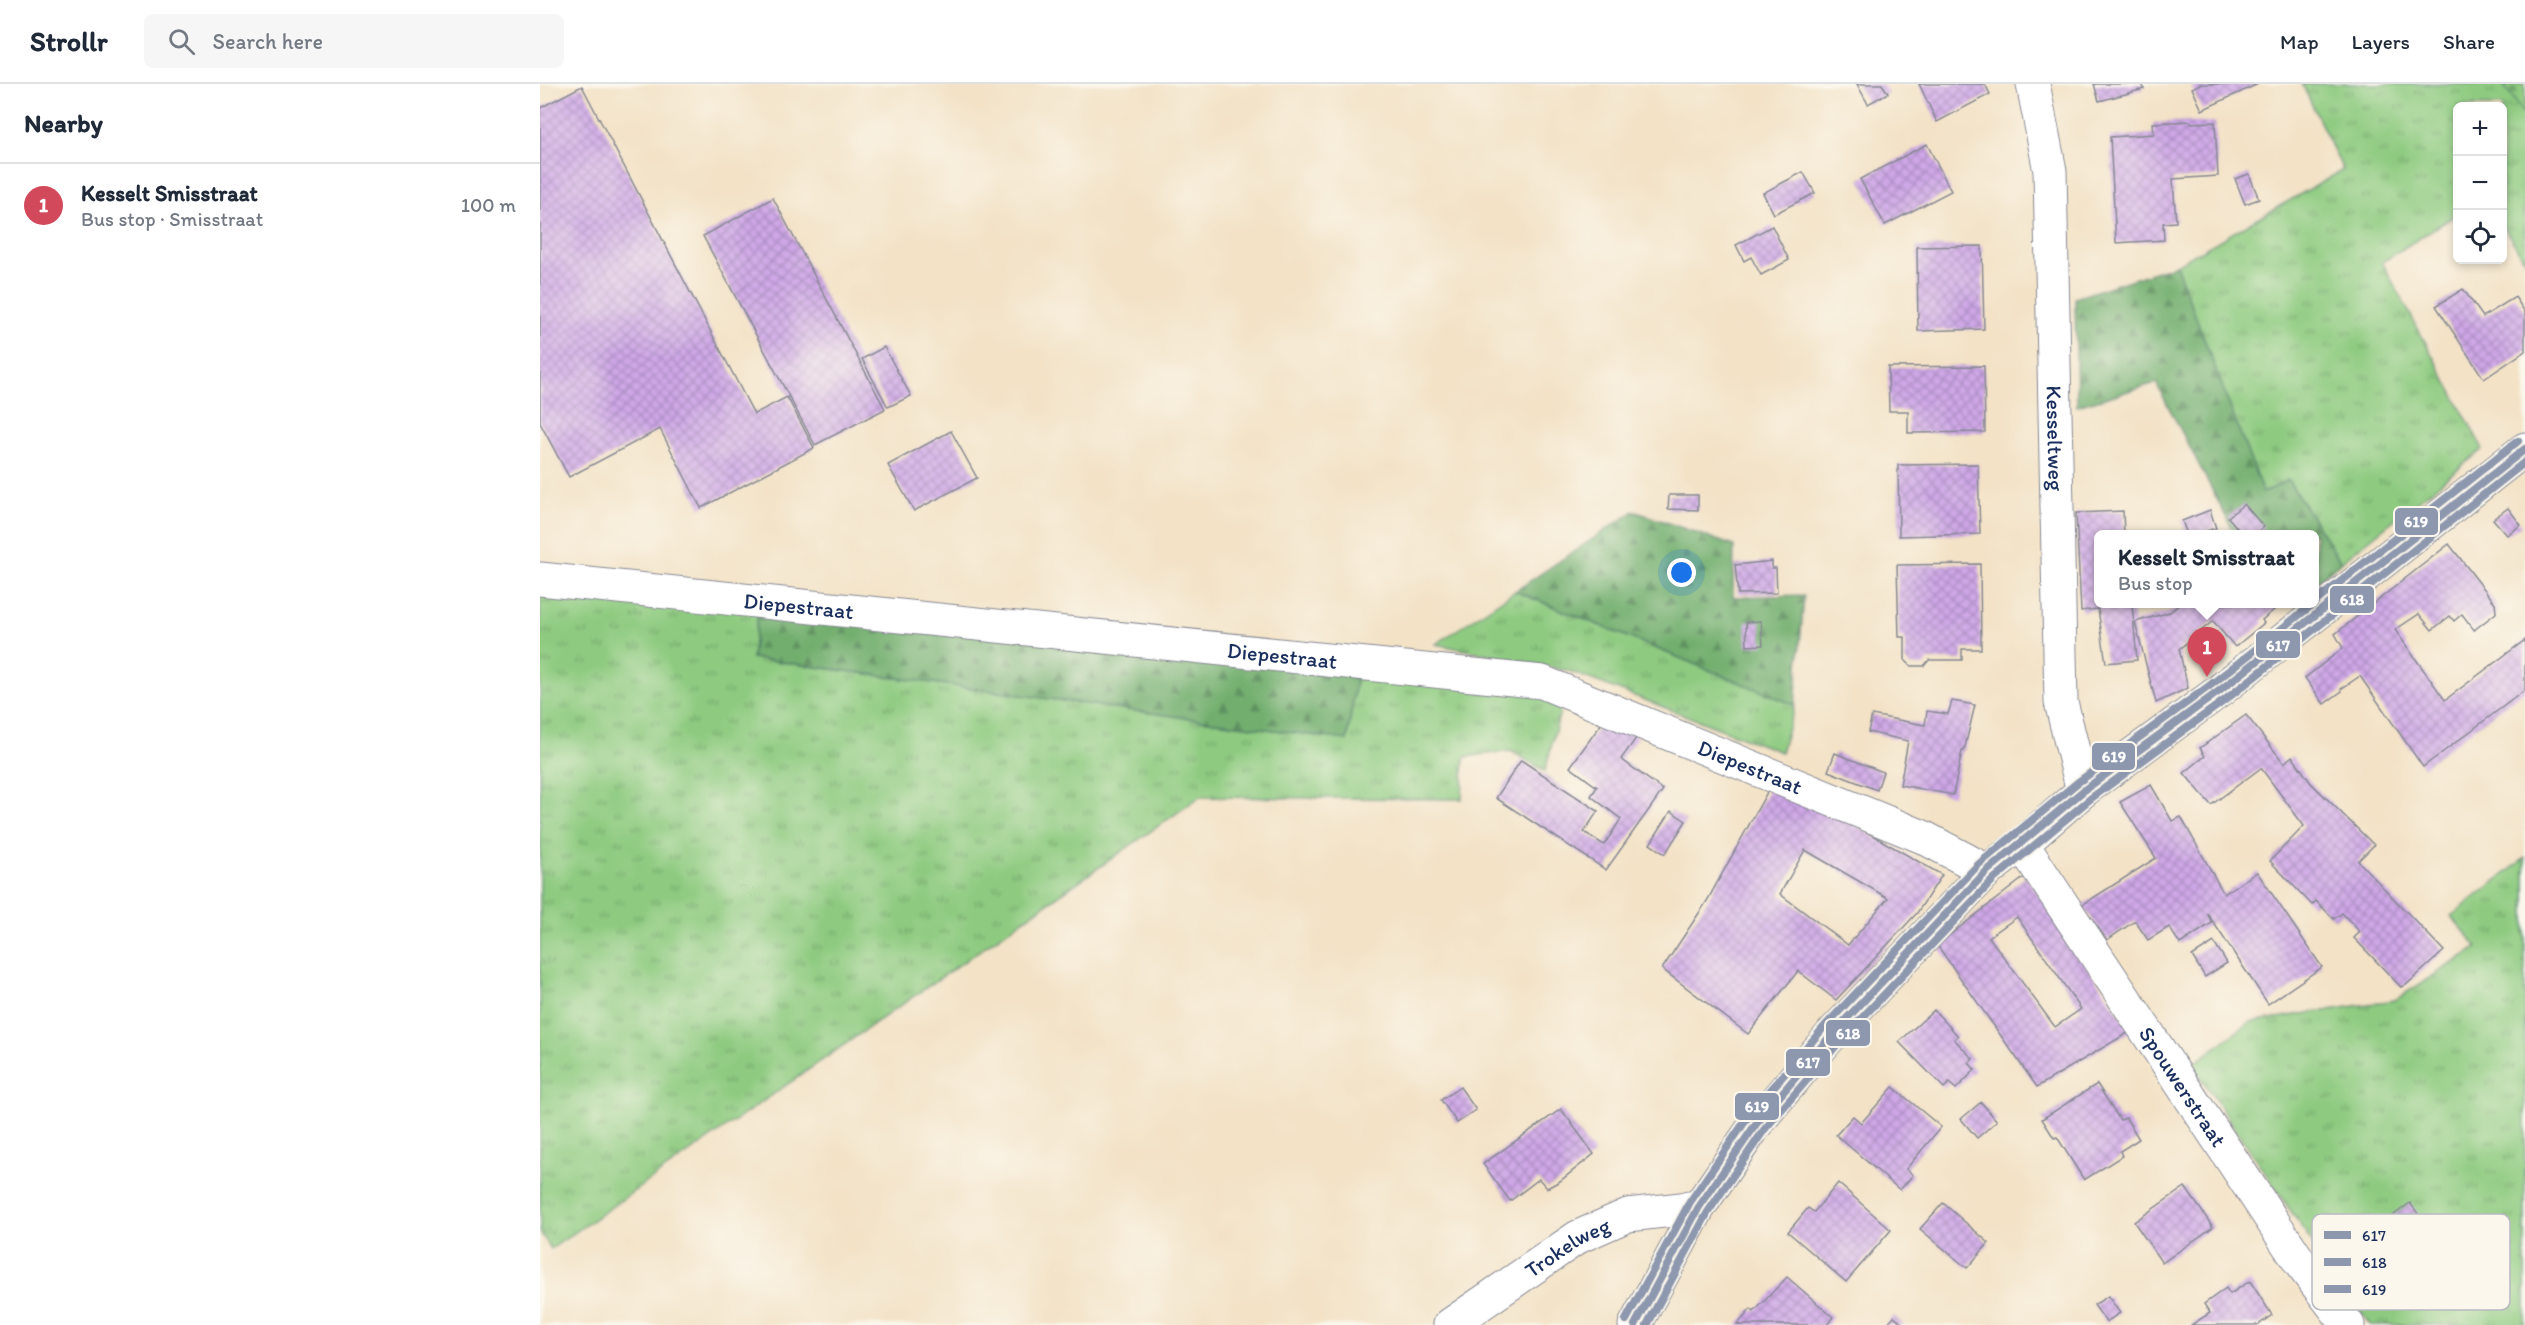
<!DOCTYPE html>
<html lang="en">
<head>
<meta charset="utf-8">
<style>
  body { margin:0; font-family:Itim,sans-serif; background:#f6f6f7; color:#1f2937 }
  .controls { position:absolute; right:18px; top:18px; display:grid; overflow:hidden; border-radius:9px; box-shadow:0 3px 9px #0003 }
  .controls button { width:54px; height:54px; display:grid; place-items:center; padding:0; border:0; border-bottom:2px solid #e0e1e3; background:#fff; color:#1f2937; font:30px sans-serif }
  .you { position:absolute; left:1142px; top:489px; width:21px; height:21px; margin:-15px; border:4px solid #fff; border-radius:50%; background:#1a73e8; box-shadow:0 0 0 9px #1a73e833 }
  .badge { display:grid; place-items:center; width:39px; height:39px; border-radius:50%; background:#d1495b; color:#fff; font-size:20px; font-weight:700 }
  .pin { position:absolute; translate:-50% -50px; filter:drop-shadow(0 2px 3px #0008) }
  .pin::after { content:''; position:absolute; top:32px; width:21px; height:18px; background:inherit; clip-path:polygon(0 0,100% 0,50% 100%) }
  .popup { position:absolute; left:1554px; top:446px; width:225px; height:78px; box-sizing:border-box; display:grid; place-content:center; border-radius:9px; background:#fff; filter:drop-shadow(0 2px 4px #0005); font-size:20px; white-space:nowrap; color:#747a83 }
  .popup b { font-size:22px; color:#1f2937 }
  .popup::after { content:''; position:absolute; left:50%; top:100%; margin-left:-12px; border:12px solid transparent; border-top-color:#fff }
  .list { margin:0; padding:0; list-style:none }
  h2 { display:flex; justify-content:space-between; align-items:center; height:78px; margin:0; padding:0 24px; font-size:26px }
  h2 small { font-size:20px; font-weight:400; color:#747a83 }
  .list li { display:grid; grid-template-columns:39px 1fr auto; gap:18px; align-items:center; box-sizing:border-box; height:84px; padding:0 24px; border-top:2px solid #e0e1e3 }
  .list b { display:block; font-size:22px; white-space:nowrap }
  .list p { margin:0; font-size:20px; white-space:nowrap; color:#747a83 }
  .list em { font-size:20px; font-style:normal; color:#747a83 }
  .icon { flex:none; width:33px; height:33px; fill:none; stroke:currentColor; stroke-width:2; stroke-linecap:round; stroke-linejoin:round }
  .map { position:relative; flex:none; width:1985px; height:1241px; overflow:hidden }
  header { display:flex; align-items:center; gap:36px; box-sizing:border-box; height:84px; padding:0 30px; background:#fff; border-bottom:2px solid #e0e1e3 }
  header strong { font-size:28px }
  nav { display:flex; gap:33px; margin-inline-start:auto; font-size:21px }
  .search { width:420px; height:54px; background:#f6f6f7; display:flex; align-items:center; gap:15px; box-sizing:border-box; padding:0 21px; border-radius:9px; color:#747a83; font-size:22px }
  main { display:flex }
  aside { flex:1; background:#fff }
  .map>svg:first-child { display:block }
</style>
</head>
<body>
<header>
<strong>Strollr</strong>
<div class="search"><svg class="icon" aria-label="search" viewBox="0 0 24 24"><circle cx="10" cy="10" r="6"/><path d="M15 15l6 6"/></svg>Search here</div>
<nav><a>Map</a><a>Layers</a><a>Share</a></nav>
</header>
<main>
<aside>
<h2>Nearby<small></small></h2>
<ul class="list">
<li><span class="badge">1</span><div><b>Kesselt Smisstraat</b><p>Bus stop · Smisstraat</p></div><em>100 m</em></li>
</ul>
</aside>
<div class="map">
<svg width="1985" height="1241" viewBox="0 0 1985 1241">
  <defs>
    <pattern id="grass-tufts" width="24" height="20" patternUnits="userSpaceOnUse" patternTransform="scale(1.5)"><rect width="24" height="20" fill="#8ecb80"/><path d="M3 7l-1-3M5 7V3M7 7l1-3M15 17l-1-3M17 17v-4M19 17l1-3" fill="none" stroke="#73a56c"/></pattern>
    <pattern id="forest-firs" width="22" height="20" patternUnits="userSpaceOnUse" patternTransform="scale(1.5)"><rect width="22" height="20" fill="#72af6e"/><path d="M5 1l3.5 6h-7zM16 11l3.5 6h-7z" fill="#5d8f5e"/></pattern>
    <pattern id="cemetery-stones" width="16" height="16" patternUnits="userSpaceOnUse" patternTransform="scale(1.5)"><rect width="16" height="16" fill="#8ecb80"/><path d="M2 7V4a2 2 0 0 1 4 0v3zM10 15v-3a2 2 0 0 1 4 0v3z" fill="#73a56c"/></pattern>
    <pattern id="building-cross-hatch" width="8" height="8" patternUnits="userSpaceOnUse" patternTransform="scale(1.5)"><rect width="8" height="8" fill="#cfa8e7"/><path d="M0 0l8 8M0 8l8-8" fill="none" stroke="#a789be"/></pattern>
  </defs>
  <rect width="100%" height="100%" fill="#fbf7ec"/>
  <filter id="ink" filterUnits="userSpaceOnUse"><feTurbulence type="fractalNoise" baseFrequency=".0167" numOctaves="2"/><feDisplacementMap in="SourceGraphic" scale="12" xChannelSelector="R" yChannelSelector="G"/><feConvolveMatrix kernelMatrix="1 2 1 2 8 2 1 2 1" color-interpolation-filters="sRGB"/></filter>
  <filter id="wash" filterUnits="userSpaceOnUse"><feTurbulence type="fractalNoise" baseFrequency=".008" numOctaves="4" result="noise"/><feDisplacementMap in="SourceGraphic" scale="24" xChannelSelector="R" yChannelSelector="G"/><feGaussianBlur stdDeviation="1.35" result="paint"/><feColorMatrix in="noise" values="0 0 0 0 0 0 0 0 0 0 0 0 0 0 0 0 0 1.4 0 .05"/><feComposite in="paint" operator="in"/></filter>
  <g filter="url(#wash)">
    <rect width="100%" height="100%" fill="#f3e2c6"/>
    <g fill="url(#grass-tufts)" stroke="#547d6f" stroke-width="1.5">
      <path d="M1762,0H1963L1985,32V177L1963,142L1962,22H1918L1917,130L1842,178L1943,365L1801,478L1748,396L1723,410L1636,181L1803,86Z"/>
      <path d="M0,505L218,527L212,574L807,656L818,584L1024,612L1005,687L971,667L924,673L922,715L660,713L11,1165L0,1148Z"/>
      <path d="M975,507L1255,621L1241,668L1029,587L896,560Z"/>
      <path d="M1985,774V1241H1830L1796,1194L1652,981L1710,938L1855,916L1938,863L1911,832Z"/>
    </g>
    <g fill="url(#forest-firs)" stroke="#466f66" stroke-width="1.5">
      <path d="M1636,181L1723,409L1748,396L1801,478L1775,499V450H1699L1692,444L1616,299L1537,322L1535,214Z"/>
      <path d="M1094,427L1194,462L1193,513L1264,511L1255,621L975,507Z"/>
      <path d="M218,527L818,584L807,656L212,574Z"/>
    </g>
    <path fill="url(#cemetery-stones)" stroke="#547d6f" stroke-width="1.5" d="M1963,0H1985V32Z"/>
    <g id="blocks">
      <g fill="url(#building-cross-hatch)" fill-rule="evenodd">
        <path d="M1317,0H1342L1348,9L1328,20Z"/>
        <path d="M1379,0H1445L1450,10L1397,38Z"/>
        <path d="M1554,0H1602L1604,5L1559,17Z"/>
        <path d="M1660,0H1718L1662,26L1652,4Z"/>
        <path d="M42,2L214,330L247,313L274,364L161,424L120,345L29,393L0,339V24Z"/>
        <path d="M1650,37L1651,39L1675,38L1678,92L1633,95L1636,138L1623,139L1624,156L1576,159L1570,53L1614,50L1613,39Z"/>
        <path d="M1387,60L1411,107L1345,141L1320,95Z"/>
        <path d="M1263,88L1275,109L1234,130L1223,109Z"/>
        <path d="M1709,90L1719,115L1705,120L1695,95Z"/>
        <path d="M233,114L345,325L275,361L163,152Z"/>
        <path d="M1232,142L1249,176L1221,191L1211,173L1204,177L1196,161Z"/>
        <path d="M1442,162L1444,245L1378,247L1377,163Z"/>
        <path d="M1923,205L1943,233L1975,213L1985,228V267L1944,295L1896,222Z"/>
        <path d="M344,263L371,312L348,323L322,275Z"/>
        <path d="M1444,282L1445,348L1368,349V327H1349L1348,283Z"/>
        <path d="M411,347L437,394L374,427L348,381Z"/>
        <path d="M1438,380L1440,450L1359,452L1358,381Z"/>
        <path d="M1129,411H1158V426L1128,425Z"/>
        <path d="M1704,420L1724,443L1716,450H1702L1688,433Z"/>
        <path d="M1968,424L1981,441L1967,451L1953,435Z"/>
        <path d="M1670,426L1676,444L1657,450H1647L1642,437Z"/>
        <path d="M1583,427L1584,450H1559V519L1592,520L1597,576L1566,579L1558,525L1541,527L1536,429Z"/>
        <path d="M1909,460L1955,519L1956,529L1934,546L1922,530L1914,537L1910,532L1892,546L1879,530L1855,546L1905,616L1985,556V606L1883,683L1820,592L1801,605L1802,607L1784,620L1765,594L1803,564L1795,550Z"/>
        <path d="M1232,477V484H1236L1237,509L1198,510L1195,481Z"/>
        <path d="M1440,480L1441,565H1422V576H1389L1384,582H1371L1365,576V553H1359L1357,481Z"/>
        <path d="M1640,520H1741L1722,536L1724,539L1695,563L1673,537L1639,565L1648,604L1616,619L1595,538L1630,528Z"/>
        <path d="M1221,537L1223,561L1207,562L1206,538Z"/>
        <path d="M1412,617L1435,621L1424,667H1422L1413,711L1360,701L1368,657L1328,648L1332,631L1385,641L1387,627L1408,630Z"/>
        <path d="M1706,631L1744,679L1752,672L1771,699L1834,761L1818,777L1904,867L1866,901L1861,903L1814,854L1820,848L1802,829L1794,835L1776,817L1772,821L1730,777L1764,742L1721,684L1671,721L1644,689L1665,672L1660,664Z"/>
        <path d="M1064,636L1097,653L1081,675L1123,706L1066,786L956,714L981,676L1058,727L1044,748L1064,761L1081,735L1051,712L1057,703L1030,683Z"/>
        <path d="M1295,669L1343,688L1337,706L1288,687Z"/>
        <path d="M1231,701L1283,723L1402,791L1377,829L1296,916L1258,887L1208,950L1122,885L1167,817ZM1265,766L1348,814L1308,861L1240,810Z"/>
        <path d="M1611,701L1632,737L1641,733L1684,810L1717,788L1782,883L1728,920L1667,829L1672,839L1640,860L1629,843L1608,856L1595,837L1567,856L1542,821L1616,774L1580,718Z"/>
        <path d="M1131,727L1146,737L1125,770L1110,760Z"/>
        <path d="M1486,792L1591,947L1497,1003L1397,861ZM1477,833L1541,925L1515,943L1449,853Z"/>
        <path d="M1674,858L1687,879L1665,893L1652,872Z"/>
        <path d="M1394,926L1418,952L1414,955L1433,975L1429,979L1435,986L1416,1005L1409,999L1404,1004L1359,958Z"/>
        <path d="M1557,1000L1580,1036L1586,1034L1599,1055L1580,1067L1582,1072L1544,1096L1517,1053L1514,1054L1502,1035Z"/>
        <path d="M920,1003L936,1026L917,1039L901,1016Z"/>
        <path d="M1353,1003L1401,1043L1366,1085L1373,1091L1360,1106L1296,1051L1313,1032L1321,1039Z"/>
        <path d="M1441,1018L1457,1037L1437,1054L1421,1035Z"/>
        <path d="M1021,1025L1054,1070L1020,1097L1007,1104L999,1095L970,1117L943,1080Z"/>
        <path d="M1298,1099L1351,1146L1306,1198L1248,1148L1268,1124L1274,1128Z"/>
        <path d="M1645,1103L1673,1143L1622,1179L1594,1138Z"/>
        <path d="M1403,1119L1449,1159L1427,1184L1380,1145Z"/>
        <path d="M1870,1119L1913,1176L1869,1207L1844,1170L1838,1174L1823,1154Z"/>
        <path d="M1247,1193L1293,1233L1287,1241H1197L1211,1225L1214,1228Z"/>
        <path d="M1710,1197L1732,1231L1718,1241H1651L1670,1229L1664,1220L1686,1204L1690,1210Z"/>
        <path d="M1568,1212L1580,1229L1566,1238L1554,1221Z"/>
        <path d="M1354,1232L1364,1241H1346Z"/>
      </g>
    </g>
  </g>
  <g filter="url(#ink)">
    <use href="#blocks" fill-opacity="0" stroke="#878892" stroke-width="1.5"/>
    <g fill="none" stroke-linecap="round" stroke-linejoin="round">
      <g stroke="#878892" stroke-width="35">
        <g id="street">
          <path id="s1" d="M1493,0L1510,87L1521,618L1543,707"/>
          <path id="s2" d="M0,495L1002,598L1383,753L1447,787"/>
          <path id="s3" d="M1482,760L1761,1180L1808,1241"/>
          <path id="s4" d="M910,1241L1038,1153L1088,1131L1159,1123"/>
          <path d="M1095,1241L1159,1123L1216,1040L1293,949L1447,787L1482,760L1543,707L1678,608L1985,365"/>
        </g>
      </g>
      <use href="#street" stroke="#fff" stroke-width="33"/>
      <g stroke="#fbf7ec" stroke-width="12">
        <path id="bus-1" d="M1095,1241L1159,1123L1216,1040L1293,949L1447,787L1543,707L1678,608L1985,365"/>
      </g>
      <g stroke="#fbf7ec" stroke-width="12">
        <path id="bus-2" d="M1107,1241L1168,1128L1224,1046L1301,956L1454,795L1550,715L1685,616L1985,378"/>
      </g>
      <g stroke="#fbf7ec" stroke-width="12">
        <g id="bus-3">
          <path d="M1775,518L1978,357"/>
          <path d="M1086,1236L1150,1118L1208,1033L1285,942L1439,780L1537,699L1672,600L1773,520"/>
        </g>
      </g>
      <use href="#bus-1" stroke="#8d97ae" stroke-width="8"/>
      <use href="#bus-2" stroke="#8d97ae" stroke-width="8"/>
      <use href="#bus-3" stroke="#8d97ae" stroke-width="8"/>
    </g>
  </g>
  <g text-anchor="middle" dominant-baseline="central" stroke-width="4.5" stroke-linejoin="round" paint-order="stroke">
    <g font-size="22" fill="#1b2f5e" stroke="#fbf7ec">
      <text stroke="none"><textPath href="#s1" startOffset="356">Kesseltweg</textPath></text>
      <text stroke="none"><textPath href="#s2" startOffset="260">Diepestraat</textPath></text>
      <text stroke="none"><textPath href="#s2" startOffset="746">Diepestraat</textPath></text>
      <text stroke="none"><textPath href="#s2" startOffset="1232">Diepestraat</textPath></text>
      <text stroke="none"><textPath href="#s3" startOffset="291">Spouwerstraat</textPath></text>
      <text stroke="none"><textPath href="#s4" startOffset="141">Trokelweg</textPath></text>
    </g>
  </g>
  <rect x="1772" y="1130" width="198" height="96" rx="9" fill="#fbf7ec" stroke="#b8bbc1" stroke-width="1.5"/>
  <rect x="1784" y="1147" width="27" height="8" fill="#8d97ae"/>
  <rect x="1784" y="1174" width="27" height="8" fill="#8d97ae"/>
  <rect x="1784" y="1201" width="27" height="8" fill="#8d97ae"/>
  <g font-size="16" fill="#1b2f5e">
    <text x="1822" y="1157">617</text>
    <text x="1822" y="1184">618</text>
    <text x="1822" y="1211">619</text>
  </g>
  <g stroke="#fbf7ec" stroke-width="2">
    <rect x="1854" y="423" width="45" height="29" rx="6" fill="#8d97ae"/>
    <rect x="1789" y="501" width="46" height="29" rx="6" fill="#8d97ae"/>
    <rect x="1715" y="546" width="46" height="29" rx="6" fill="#8d97ae"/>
    <rect x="1551" y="658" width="45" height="29" rx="6" fill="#8d97ae"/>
    <rect x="1285" y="935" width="46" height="28" rx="6" fill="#8d97ae"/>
    <rect x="1245" y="964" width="46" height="29" rx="6" fill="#8d97ae"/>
    <rect x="1194" y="1008" width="46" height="29" rx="6" fill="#8d97ae"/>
  </g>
  <g font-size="16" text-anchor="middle" font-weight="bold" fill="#fff">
    <text x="1876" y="443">619</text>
    <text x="1812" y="521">618</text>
    <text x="1738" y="567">617</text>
    <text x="1574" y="678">619</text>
    <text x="1308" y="955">618</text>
    <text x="1268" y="984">617</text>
    <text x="1217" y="1028">619</text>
  </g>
</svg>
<div class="controls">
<button>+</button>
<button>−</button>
<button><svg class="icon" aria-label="locate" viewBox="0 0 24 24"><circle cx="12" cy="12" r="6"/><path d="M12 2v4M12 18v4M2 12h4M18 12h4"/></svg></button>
</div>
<div class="you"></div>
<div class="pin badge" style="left:1667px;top:593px">1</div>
<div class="popup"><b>Kesselt Smisstraat</b>Bus stop</div>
</div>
</main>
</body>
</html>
